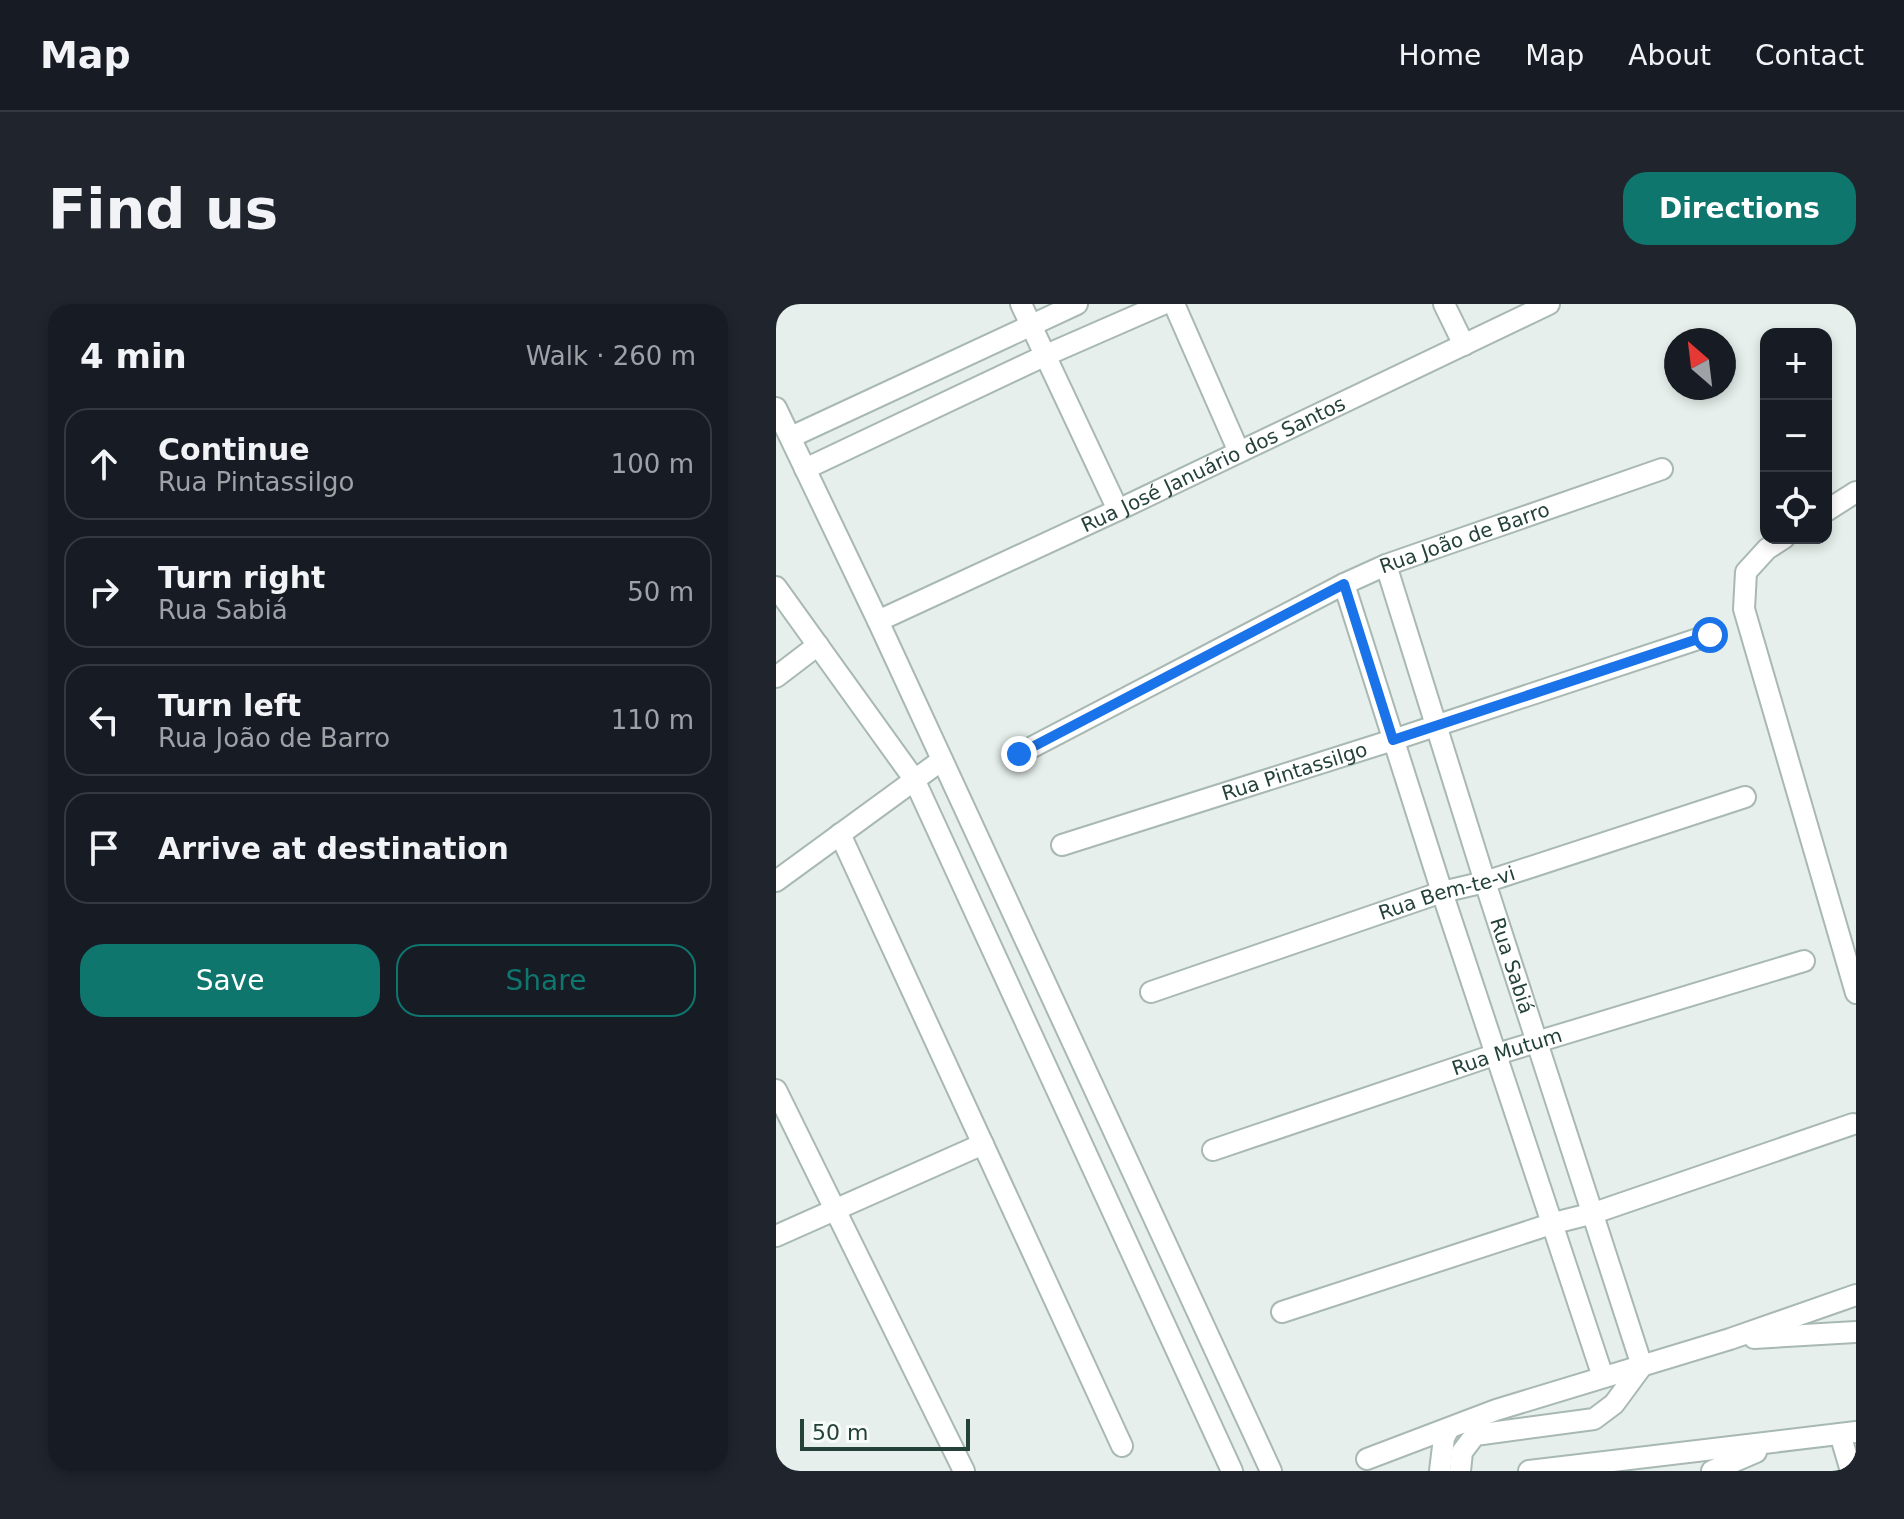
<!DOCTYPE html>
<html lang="en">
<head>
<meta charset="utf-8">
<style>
  body { margin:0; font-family:"DejaVu Sans",sans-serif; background:#20242c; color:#f1f3f6 }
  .controls { position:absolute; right:24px; top:24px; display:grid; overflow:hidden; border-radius:16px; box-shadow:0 4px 12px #0003 }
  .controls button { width:72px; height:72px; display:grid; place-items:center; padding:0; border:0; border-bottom:2px solid #363941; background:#171b24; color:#f1f3f6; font:40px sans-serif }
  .compass { position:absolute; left:888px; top:24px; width:72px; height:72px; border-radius:50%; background:#171b24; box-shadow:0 4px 12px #0003; rotate:332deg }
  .scale { position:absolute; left:24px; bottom:20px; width:170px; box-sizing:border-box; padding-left:8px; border:4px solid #24423a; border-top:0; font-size:22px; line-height:28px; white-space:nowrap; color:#24423a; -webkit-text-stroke:6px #f7fbf9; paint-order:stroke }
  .stop { position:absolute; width:24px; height:24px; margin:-18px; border:6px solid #1a73e8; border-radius:50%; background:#fff }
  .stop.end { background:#1a73e8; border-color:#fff; box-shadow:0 2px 8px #0008 }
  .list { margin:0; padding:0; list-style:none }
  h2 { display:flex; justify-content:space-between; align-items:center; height:104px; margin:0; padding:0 32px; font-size:34px }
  h2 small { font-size:26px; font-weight:400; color:#9ea1a6 }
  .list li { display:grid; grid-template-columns:52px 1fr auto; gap:24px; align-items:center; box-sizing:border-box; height:112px; margin:0 16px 16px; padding:0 16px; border:2px solid #363941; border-radius:24px }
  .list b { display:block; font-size:30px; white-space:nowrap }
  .list p { margin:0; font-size:26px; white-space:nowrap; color:#9ea1a6 }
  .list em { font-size:26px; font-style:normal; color:#9ea1a6 }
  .actions { display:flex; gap:16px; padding:24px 32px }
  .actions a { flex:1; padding:18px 0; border:2px solid #0f766e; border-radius:24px; text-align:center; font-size:28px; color:#0f766e }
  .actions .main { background:#0f766e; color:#fff }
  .icon { flex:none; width:44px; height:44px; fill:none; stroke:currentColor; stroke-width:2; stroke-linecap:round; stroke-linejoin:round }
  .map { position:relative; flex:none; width:1080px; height:1167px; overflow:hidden; border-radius:24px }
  header { display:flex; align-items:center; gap:48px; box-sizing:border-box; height:112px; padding:0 40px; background:#171b24; border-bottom:2px solid #363941 }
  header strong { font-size:38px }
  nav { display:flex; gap:44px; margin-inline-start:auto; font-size:28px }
  .intro { display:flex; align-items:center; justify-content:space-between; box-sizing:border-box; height:192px; padding:0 48px }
  h1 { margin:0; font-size:56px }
  .button { padding:20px 36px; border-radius:24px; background:#0f766e; color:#fff; font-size:28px; font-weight:700 }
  main { display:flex; gap:48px; padding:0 48px }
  aside { flex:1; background:#171b24; border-radius:24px; box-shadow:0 4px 12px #0003 }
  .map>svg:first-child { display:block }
</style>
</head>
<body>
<header>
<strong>Map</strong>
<nav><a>Home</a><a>Map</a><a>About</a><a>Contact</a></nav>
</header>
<div class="intro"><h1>Find us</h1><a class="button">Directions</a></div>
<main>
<aside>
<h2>4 min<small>Walk · 260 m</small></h2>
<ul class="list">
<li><svg class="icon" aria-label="ahead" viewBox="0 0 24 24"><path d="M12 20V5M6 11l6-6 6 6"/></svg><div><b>Continue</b><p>Rua Pintassilgo</p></div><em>100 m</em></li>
<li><svg class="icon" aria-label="right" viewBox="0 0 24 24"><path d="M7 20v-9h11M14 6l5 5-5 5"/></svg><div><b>Turn right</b><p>Rua Sabiá</p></div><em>50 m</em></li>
<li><svg class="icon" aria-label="left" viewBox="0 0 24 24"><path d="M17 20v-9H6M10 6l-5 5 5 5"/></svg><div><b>Turn left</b><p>Rua João de Barro</p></div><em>110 m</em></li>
<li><svg class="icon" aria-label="arrive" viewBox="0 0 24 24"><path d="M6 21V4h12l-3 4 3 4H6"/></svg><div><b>Arrive at destination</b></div></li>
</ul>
<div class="actions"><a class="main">Save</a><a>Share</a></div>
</aside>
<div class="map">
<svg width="1080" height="1167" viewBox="0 0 1080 1167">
  <rect width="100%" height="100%" fill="#e6efeb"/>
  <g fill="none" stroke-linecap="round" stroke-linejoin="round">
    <g stroke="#a8b8b2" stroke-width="24">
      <g id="street">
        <path d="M245,0L342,206"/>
        <path d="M398,0L463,148"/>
        <path d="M668,0L688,41"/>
        <path d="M0,104L102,317L495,1167"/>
        <path d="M15,133L301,0"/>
        <path d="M29,165L268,52L387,0"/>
        <path d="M1050,207L1080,188"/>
        <path d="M1008,234L991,245L970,268L968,305L1080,689"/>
        <path id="s1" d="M610,261L709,578L866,1062L838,1100L818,1115L699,1131L686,1148L684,1167"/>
        <path d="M568,280L666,588L827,1073"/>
        <path d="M0,283L138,475L456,1167"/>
        <path id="s2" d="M102,317L342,206L773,0"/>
        <path d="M0,373L42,341"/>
        <path id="s3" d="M243,450L568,280L610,261L886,165"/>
        <path d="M64,530L346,1142"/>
        <path id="s4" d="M286,541L617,436L934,331"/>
        <path d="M0,577L166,456"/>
        <path id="s5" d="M375,688L666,588L709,578L969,493"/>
        <path d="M0,786L188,1167"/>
        <path id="s6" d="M437,846L721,750L1028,657"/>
        <path d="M0,932L207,840"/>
        <path d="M506,1008L778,919L818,909L1077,820"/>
        <path d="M978,1034L1080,1028"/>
        <path d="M1064,1130L1075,1167"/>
        <path d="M591,1155L720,1106L954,1035L1080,991"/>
        <path d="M664,1167L668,1134L672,1126"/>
        <path d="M753,1167L1080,1128"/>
        <path d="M936,1167L980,1148"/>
      </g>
    </g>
    <use href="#street" stroke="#fff" stroke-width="20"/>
  </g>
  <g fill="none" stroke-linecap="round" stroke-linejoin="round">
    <path stroke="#1a73e8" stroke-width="10" d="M243,450L568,280L617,436L934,331"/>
  </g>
  <g text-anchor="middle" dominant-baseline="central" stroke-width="6" stroke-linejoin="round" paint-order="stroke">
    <g font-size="20" fill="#24423a" stroke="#f7fbf9">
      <text stroke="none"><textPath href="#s2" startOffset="370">Rua José Januário dos Santos</textPath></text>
      <text stroke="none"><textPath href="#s3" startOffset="496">Rua João de Barro</textPath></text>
      <text stroke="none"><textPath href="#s4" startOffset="244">Rua Pintassilgo</textPath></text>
      <text stroke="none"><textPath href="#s5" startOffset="312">Rua Bem-te-vi</textPath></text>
      <text stroke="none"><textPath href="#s1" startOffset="420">Rua Sabiá</textPath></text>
      <text stroke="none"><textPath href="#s6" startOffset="310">Rua Mutum</textPath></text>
    </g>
  </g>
</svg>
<div class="controls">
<button>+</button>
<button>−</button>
<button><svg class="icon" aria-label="locate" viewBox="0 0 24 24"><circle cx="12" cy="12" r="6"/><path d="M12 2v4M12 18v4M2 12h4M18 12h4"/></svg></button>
</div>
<svg class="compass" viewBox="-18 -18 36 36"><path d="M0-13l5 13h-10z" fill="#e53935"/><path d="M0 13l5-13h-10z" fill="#9ea1a6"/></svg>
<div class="scale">50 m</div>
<div class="stop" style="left:934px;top:331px"></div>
<div class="stop end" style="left:243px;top:450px"></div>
</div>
</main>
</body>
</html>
